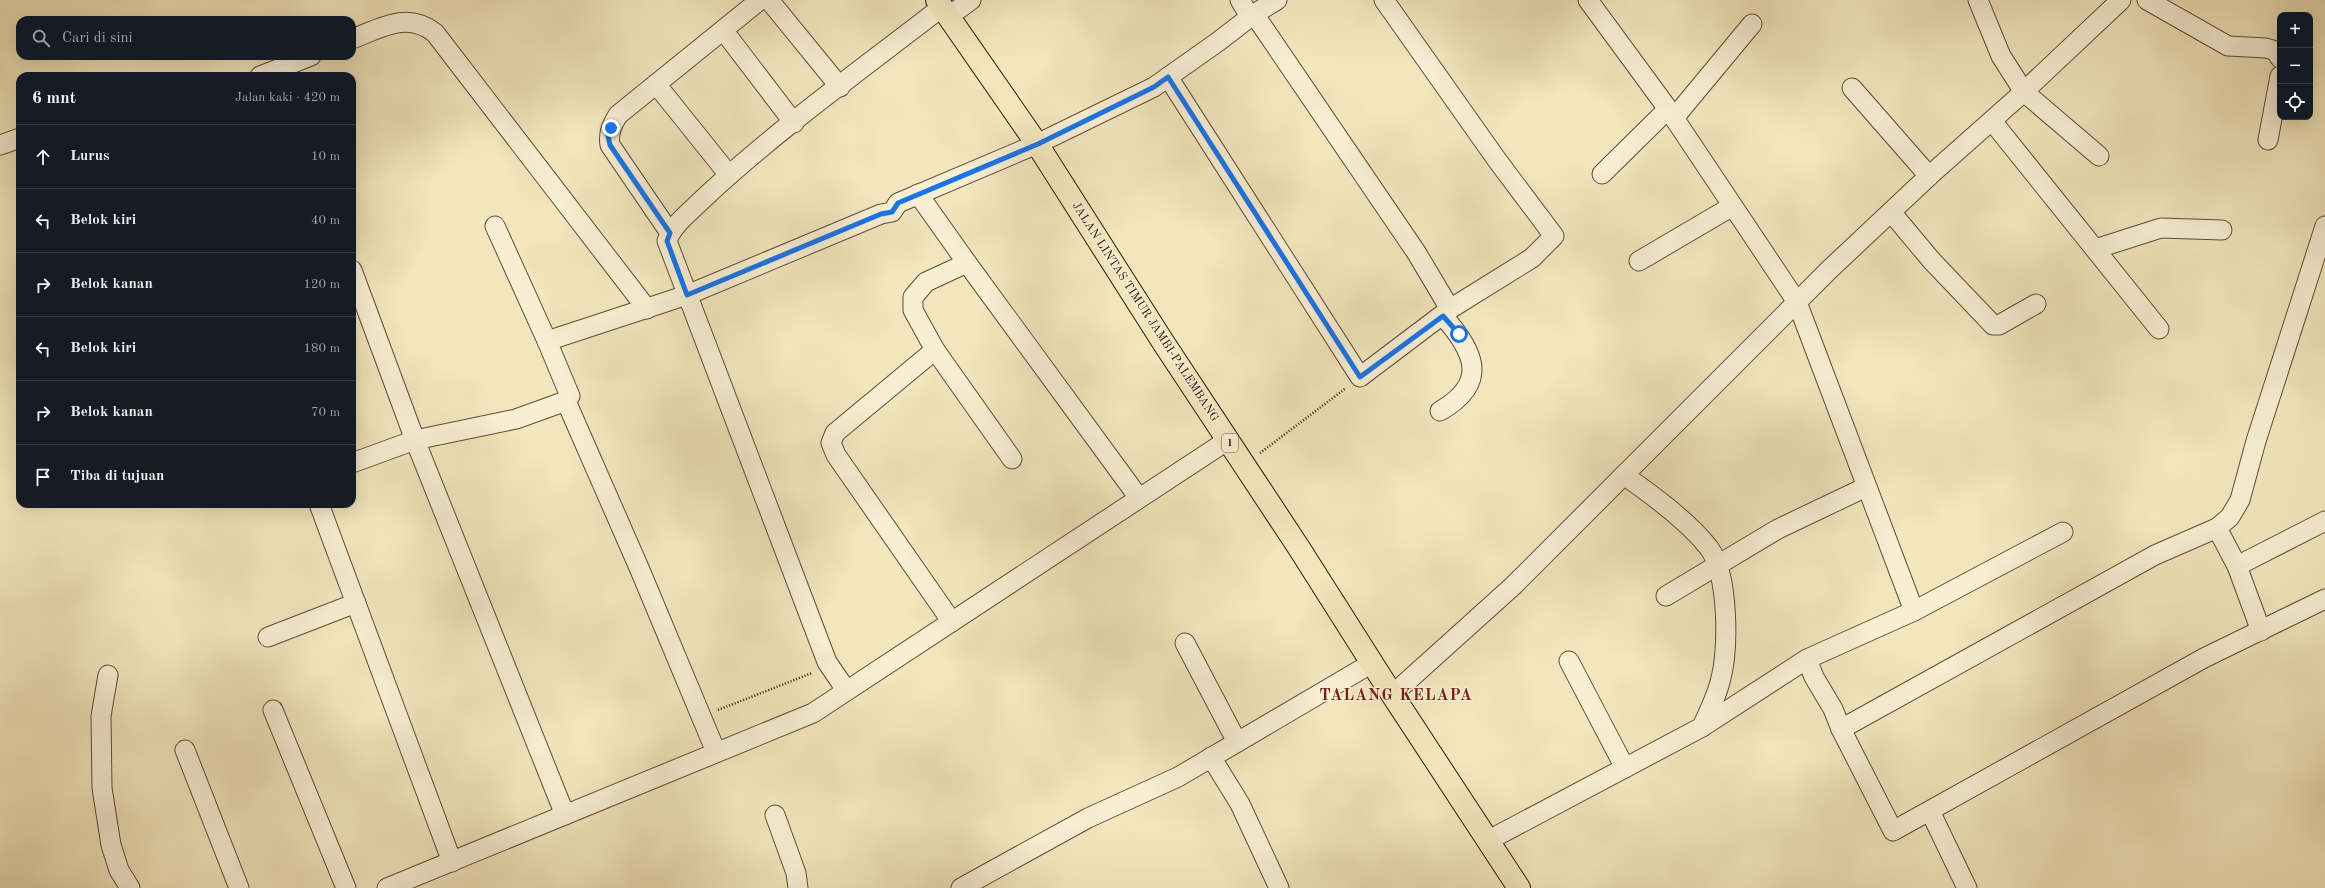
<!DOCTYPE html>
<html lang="id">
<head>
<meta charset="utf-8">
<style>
  body { margin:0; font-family:"Old Standard TT",serif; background:#242831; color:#f1f3f6 }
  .controls { position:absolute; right:12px; top:12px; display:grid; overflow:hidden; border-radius:8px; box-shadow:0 4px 16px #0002 }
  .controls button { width:36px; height:36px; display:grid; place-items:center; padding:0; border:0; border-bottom:1px solid #363941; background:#171b24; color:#f1f3f6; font:20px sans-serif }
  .stop { position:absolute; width:12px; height:12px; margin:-9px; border:3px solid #1a73e8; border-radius:50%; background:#fff }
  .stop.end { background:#1a73e8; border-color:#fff; box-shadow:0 1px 4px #0008 }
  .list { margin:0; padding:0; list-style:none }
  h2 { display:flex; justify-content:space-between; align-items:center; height:52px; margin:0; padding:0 16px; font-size:17px }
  h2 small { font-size:13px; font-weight:400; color:#9ea1a6 }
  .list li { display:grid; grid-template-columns:26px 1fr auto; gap:12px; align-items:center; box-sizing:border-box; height:64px; padding:0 16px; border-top:1px solid #363941 }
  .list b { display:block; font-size:15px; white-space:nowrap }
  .list em { font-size:13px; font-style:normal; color:#9ea1a6 }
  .icon { flex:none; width:22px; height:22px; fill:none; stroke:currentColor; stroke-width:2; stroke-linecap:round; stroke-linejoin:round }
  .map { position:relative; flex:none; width:2325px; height:888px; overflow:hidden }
  .search { position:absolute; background:#171b24; box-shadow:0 4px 16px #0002; left:16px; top:16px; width:340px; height:44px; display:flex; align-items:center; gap:10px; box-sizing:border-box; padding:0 14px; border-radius:12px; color:#9ea1a6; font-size:15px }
  .panel { position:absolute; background:#171b24; box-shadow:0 4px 16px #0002; left:16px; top:72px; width:340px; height:436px; border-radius:12px }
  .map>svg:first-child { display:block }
</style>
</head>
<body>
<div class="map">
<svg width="2325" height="888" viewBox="0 0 2325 888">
  <rect width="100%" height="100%" fill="#f2e6bd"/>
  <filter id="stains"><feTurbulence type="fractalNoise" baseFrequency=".005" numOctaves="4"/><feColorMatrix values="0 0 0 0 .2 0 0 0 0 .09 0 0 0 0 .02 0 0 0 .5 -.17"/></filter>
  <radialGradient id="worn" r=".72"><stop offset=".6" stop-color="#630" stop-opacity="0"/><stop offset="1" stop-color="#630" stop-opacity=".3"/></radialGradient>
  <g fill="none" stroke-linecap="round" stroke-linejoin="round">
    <g stroke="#634a38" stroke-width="21">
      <g id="minor">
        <path d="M769,0L840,87"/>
        <path d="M1240,0L1250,17"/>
        <path d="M1588,0L1668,109L1602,174"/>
        <path d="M1978,0L2001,56L2024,92L2099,156"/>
        <path d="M2147,0L2228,46L2266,48L2276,51L2280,58"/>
        <path d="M1254,14L1416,252L1450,309"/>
        <path d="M949,16L971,0"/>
        <path d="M723,30L794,123"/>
        <path d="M352,39C381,28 407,11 435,33L647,309"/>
        <path d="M260,76L311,56"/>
        <path d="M1168,77L1360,377L1450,309L1532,258L1554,236L1497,160L1384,0"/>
        <path d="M656,84L729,175"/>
        <path d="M1852,88L1929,176"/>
        <path d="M1668,109L1797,302L1914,611"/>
        <path d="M1674,118L1752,24"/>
        <path d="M1992,121L2159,329"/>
        <path d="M2268,140L2280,76"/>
        <path d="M0,145L20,138"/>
        <path d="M918,194L967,263L926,282L913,297V310L935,350L1012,459"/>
        <path d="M1891,212L1932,261L1993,325H1999L2036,304"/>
        <path d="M495,226L547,341"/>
        <path d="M670,233L610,145C608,133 612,125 618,115L760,0"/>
        <path d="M2095,249L2161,228L2222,230"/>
        <path d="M1639,261L1731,207"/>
        <path d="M967,263L1139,498"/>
        <path d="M352,270L415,440L565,815"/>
        <path d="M935,350L835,433L831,443L836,455L952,622"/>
        <path d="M566,401L640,570L716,752"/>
        <path d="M1440,411C1489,383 1475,352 1443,316"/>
        <path d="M352,463L415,440L516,419L566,401L570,396L547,341L687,295L881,214L892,212L898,203L1037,144L1154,87L1219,41L1254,14L1277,0"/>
        <path d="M1624,475C1652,495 1688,521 1709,548C1729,575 1729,651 1720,682C1716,698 1708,713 1702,727"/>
        <path d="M319,504L452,862"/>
        <path d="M2217,528L2237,566L2261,631"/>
        <path d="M2237,566L2325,521"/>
        <path d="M1666,596L1778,529L1866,487"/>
        <path d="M268,637L356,603"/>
        <path d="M1185,643L1237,742"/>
        <path d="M1807,659L1914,611L2063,532"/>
        <path d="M1569,661L1625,768"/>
        <path d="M108,675L101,716L102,788L111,845L119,870L130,888"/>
        <path d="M846,690L827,662L667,241C673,224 691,211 704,198C778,129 862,69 942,7"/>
        <path d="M1392,695L1513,586L1830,269L1929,176L2017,98L2121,0"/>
        <path d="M273,710L346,888"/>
        <path d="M1841,729L2155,555L2217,528L2230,517L2240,500L2256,441L2325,226"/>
        <path d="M185,750L239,888"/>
        <path d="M1211,757L1240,804L1279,888"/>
        <path d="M1930,811L1967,888"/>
        <path d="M775,815L796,873L798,888"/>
        <path d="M1489,840L1702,727L1807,659L1814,677L1833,709L1841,729L1893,831L2204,658L2325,599"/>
        <path d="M387,888L813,713L1228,440"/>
        <path d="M961,888L1088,818L1178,777L1372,663"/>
      </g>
    </g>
    <g stroke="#33160b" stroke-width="24">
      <path id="highway" d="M937,0L1037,144L1163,342L1299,548L1384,682L1519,888"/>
    </g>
    <g stroke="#33160b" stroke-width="2.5" stroke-dasharray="1 2" stroke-linecap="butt">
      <path d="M1260,453L1346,388"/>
      <path d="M718,710L812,673"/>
    </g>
    <use href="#minor" stroke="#f7efd4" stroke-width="19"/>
    <use href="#highway" stroke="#f2e6bd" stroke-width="22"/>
  </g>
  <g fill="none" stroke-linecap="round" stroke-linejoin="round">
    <path stroke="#1a73e8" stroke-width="5" d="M611,128L608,136L610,145L670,233L667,241L687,295L881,214L892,212L898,203L1038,144L1154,87L1168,77L1360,377L1443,316L1459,334"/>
  </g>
  <g text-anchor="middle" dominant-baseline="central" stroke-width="3" stroke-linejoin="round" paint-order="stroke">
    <rect fill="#f7efd4" stroke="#6e5747" stroke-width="1" x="1222" y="434" width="16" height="18" rx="3"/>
    <g font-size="11" font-weight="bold" fill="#33160b">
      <text x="1230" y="443">1</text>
    </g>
    <g font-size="12" fill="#33160b" stroke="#f7efd4">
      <text transform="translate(1145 312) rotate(57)">JALAN LINTAS TIMUR JAMBI-PALEMBANG</text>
    </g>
    <g font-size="16" font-weight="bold" letter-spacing="1" fill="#7a1f14" stroke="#f7efd4">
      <text x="1396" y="696">TALANG KELAPA</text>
    </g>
  </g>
  <rect width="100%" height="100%" filter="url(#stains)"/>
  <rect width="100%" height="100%" fill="url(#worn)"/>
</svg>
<div class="controls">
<button>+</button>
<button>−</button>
<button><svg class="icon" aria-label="locate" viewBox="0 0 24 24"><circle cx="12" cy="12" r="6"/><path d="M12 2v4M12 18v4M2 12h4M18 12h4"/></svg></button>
</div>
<div class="stop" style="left:1459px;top:334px"></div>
<div class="stop end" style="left:611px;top:128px"></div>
<div class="search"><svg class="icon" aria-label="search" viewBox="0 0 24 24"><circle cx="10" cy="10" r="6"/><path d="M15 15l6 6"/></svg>Cari di sini</div>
<section class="panel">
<h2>6 mnt<small>Jalan kaki · 420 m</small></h2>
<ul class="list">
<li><svg class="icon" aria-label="ahead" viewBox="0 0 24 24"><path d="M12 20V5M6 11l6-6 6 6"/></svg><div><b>Lurus</b></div><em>10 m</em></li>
<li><svg class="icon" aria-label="left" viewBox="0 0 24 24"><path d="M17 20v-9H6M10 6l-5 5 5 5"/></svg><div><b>Belok kiri</b></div><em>40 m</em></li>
<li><svg class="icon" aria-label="right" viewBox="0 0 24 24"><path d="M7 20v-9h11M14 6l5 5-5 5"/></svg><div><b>Belok kanan</b></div><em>120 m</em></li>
<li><svg class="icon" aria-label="left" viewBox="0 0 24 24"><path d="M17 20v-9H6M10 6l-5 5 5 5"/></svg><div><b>Belok kiri</b></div><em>180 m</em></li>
<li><svg class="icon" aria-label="right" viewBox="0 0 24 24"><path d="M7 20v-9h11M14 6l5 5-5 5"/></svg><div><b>Belok kanan</b></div><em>70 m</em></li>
<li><svg class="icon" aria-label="arrive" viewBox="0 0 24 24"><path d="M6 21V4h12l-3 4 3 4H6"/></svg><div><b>Tiba di tujuan</b></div></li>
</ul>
</section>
</div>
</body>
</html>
